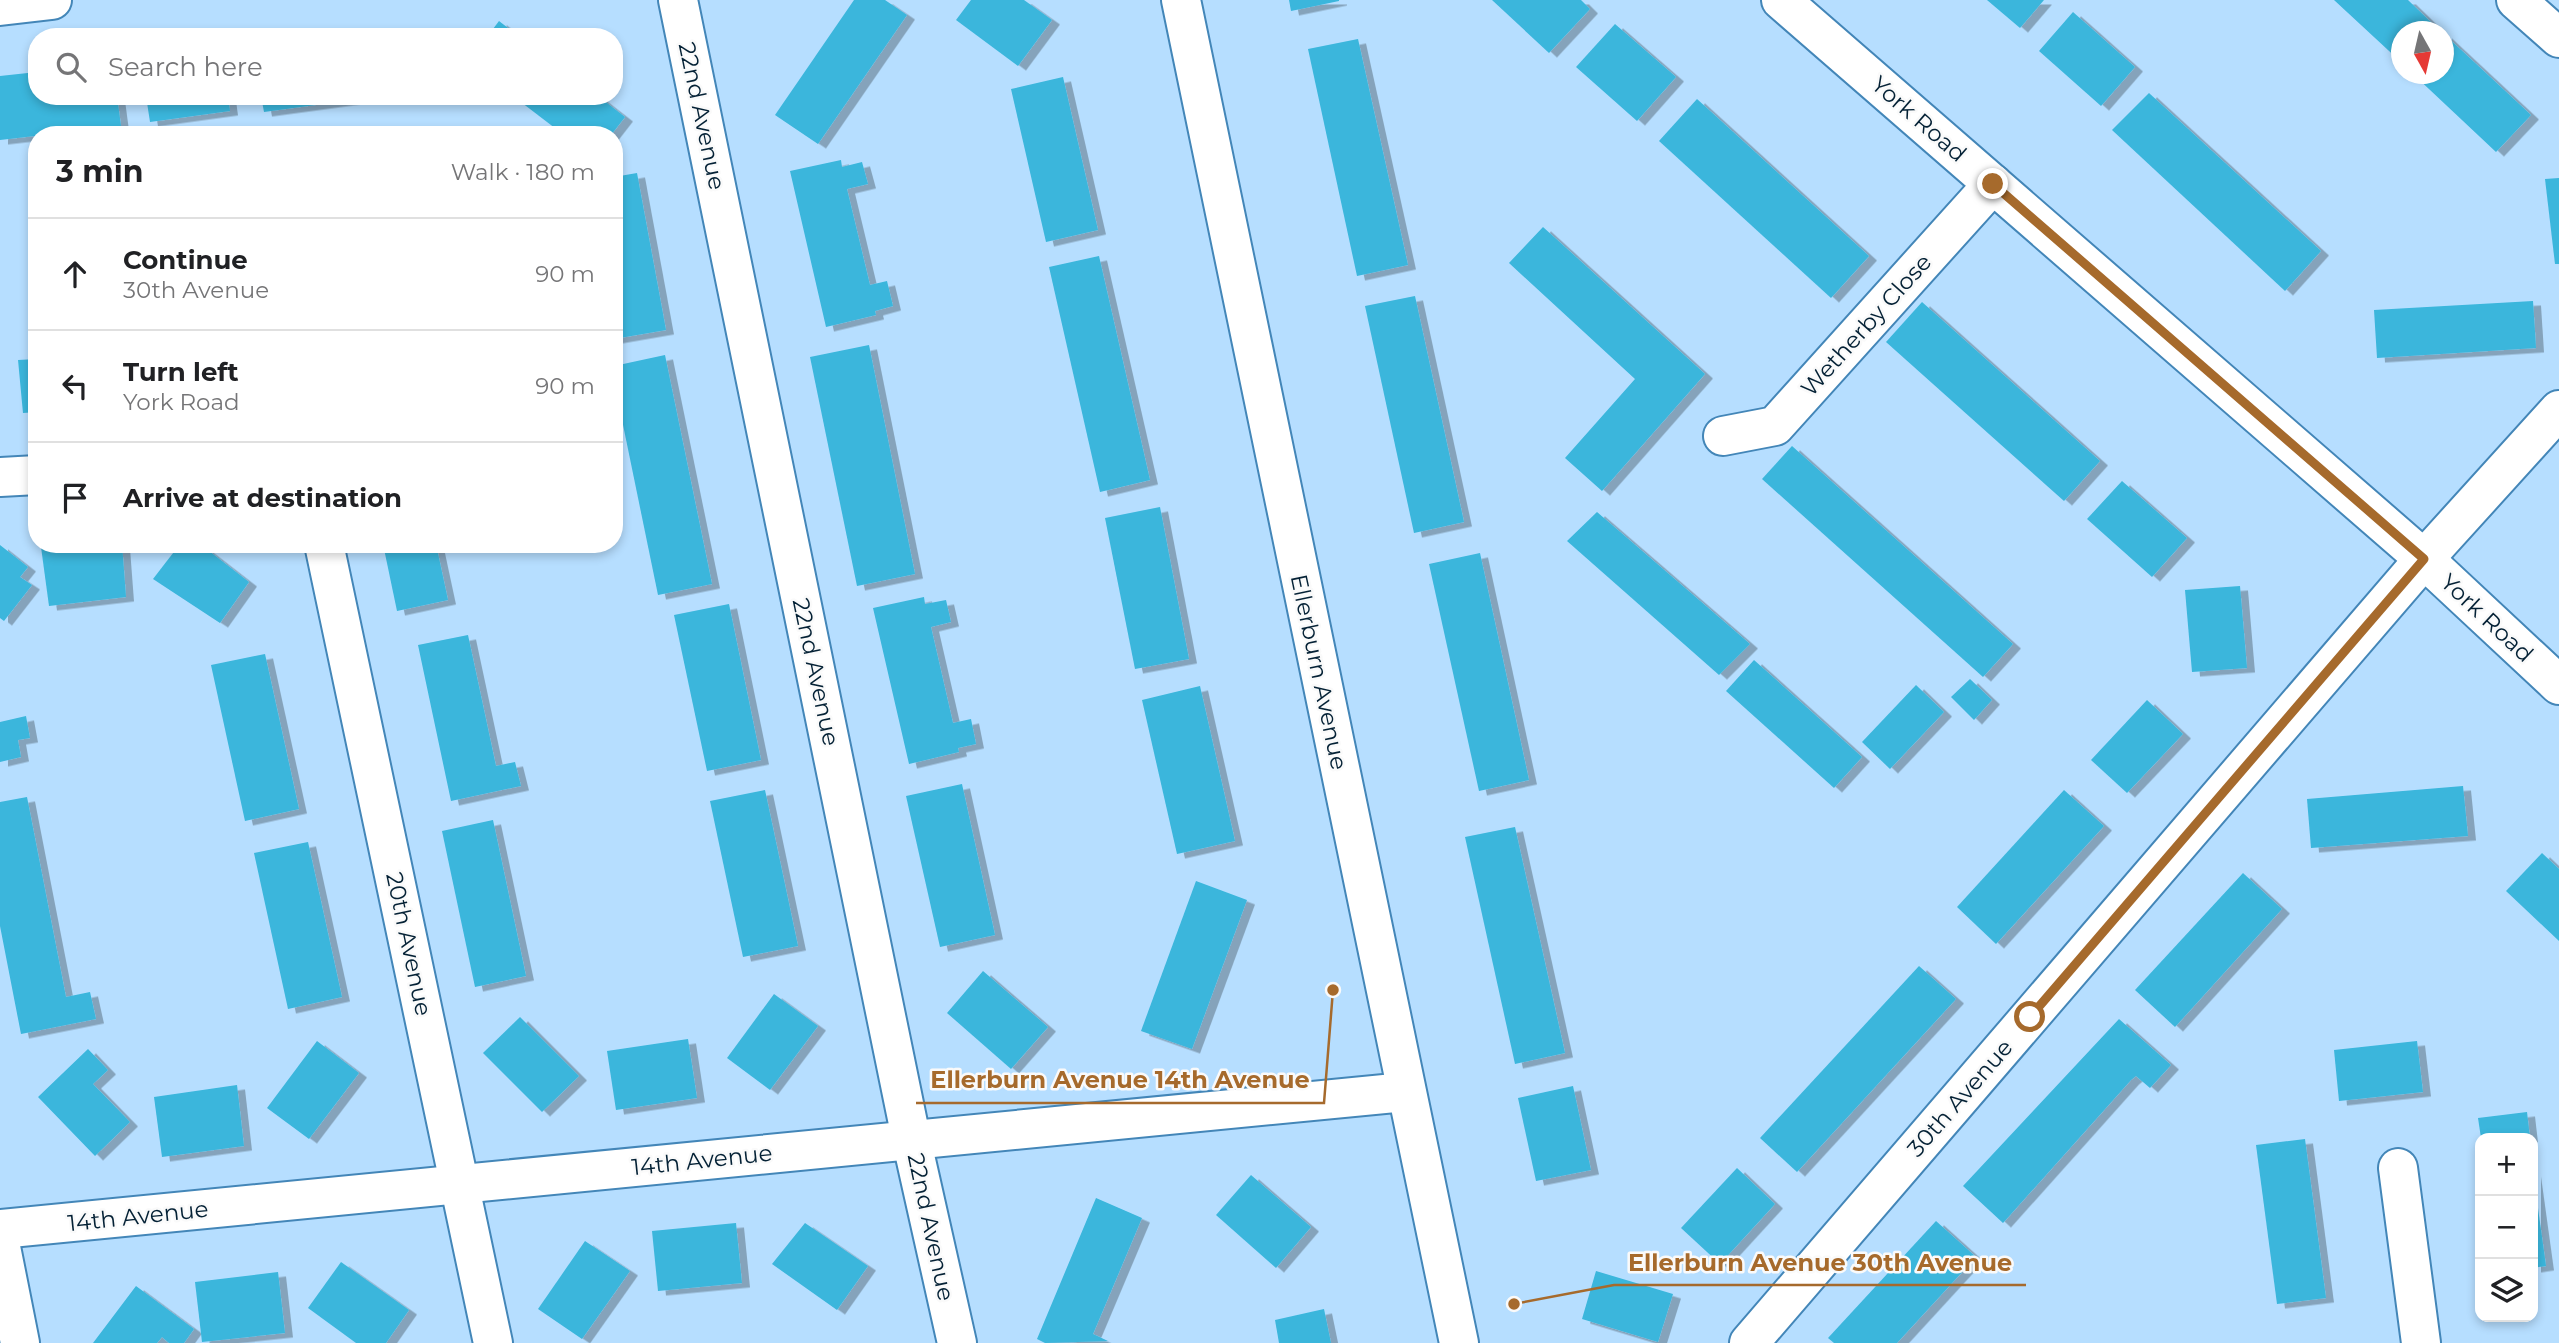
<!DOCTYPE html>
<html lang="en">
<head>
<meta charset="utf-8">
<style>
  body { margin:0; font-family:Montserrat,sans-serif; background:#f6f6f6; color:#202124 }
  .controls { position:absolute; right:21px; bottom:21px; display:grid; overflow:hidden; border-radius:14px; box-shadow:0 4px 10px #0003 }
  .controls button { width:63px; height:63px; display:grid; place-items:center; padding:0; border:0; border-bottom:2px solid #e0e0e0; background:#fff; color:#202124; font:35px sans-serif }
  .compass { position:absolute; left:2391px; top:21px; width:63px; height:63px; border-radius:50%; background:#fff; box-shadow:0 4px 10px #0003; rotate:172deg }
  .stop { position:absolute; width:21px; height:21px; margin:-16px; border:5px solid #a66a2c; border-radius:50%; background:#fff }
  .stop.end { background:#a66a2c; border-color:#fff; box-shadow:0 2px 7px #0008 }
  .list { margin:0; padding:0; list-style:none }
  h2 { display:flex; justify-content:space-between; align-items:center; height:91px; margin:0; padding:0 28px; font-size:30px }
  h2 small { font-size:23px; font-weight:400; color:#757577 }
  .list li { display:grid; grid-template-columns:46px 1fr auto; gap:21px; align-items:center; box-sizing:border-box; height:112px; padding:0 28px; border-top:2px solid #e0e0e0 }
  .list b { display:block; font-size:26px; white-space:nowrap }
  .list p { margin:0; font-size:23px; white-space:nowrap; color:#757577 }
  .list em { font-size:23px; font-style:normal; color:#757577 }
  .icon { flex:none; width:38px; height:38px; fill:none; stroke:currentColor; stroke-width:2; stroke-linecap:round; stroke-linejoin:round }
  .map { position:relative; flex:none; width:2559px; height:1343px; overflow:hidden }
  .search { position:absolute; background:#fff; box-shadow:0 4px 10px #0003; left:28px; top:28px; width:595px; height:77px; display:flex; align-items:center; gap:18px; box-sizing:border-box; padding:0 24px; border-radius:28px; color:#757577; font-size:26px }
  .panel { position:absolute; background:#fff; box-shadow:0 4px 10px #0003; left:28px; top:126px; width:595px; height:427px; border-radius:28px }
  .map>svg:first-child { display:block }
</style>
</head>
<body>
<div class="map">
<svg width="2559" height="1343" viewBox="0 0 2559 1343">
  <defs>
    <filter id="shadow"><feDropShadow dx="8" dy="4.5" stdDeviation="0" flood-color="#0004"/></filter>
  </defs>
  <rect width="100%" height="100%" fill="#b6deff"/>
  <g fill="#3ab6dc" filter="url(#shadow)">
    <path d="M854,0H885L907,15L818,144L775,115Z"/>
    <path d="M971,0H1024L1052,20L1018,66L956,20Z"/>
    <path d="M1289,0H1339V1L1291,11Z"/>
    <path d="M1492,0H1581L1590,9L1549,53Z"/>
    <path d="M1987,0H2044L2020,28Z"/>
    <path d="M2334,0H2408L2441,32H2402V63Z"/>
    <path d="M2073,12L2135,67L2101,106L2039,51Z"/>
    <path d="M499,21L520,37H487Z"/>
    <path d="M1615,24L1676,77L1637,121L1576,67Z"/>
    <path d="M410,28L411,37H355V35Z"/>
    <path d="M2444,34L2531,115L2496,152L2413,74H2444Z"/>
    <path d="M1358,39L1408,265L1357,276L1308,49Z"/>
    <path d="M37,72V96H117L121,126L0,140V76Z"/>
    <path d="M1063,77L1098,230L1046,242L1011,89Z"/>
    <path d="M2149,93L2321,251L2285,291L2112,130Z"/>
    <path d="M146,96H228L230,111L150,122Z"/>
    <path d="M261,96H367V98L264,112Z"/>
    <path d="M513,96H598L625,117L611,135H564Z"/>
    <path d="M1697,99L1869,256L1831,298L1659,141Z"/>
    <path d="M841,160L842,167L862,162L868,184L847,189L870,285L887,281L893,306L875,311L876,315L826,327L790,171Z"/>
    <path d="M637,173L666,330L614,339V177Z"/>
    <path d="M2559,178V264H2555L2545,179Z"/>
    <path d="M1543,227L1705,374L1602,491L1565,458L1635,379L1509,263Z"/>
    <path d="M1099,256L1150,480L1100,492L1049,267Z"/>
    <path d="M1415,296L1464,522L1414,533L1365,306Z"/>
    <path d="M2533,301L2536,348L2377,358L2374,310Z"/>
    <path d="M1922,302L2100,461L2064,501L1886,342Z"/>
    <path d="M869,345L915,574L857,586L810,357Z"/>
    <path d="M665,355L712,584L658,595L614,381V366Z"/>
    <path d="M37,359V412L23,413L18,360Z"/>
    <path d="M1792,446L2013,644L1983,677L1762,479Z"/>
    <path d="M2122,481L2187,538L2152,577L2087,519Z"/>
    <path d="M1160,507L1189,659L1135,669L1105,518Z"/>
    <path d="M1597,512L1750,644L1719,675L1567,541Z"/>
    <path d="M61,544H122L126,597L49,606L41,547Z"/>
    <path d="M180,544H200L249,582L220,623L153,579Z"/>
    <path d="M383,544H436L448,600L397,611Z"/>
    <path d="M0,545L28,567L20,577L32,585L4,621L0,618Z"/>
    <path d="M1480,553L1529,780L1479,791L1429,564Z"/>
    <path d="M2240,586L2247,668L2192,672L2185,590Z"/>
    <path d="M924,597L925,604L946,600L951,622L931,627L953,723L971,719L976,744L958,748L959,752L909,764L873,608Z"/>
    <path d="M729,604L761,760L707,771L674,615Z"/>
    <path d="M468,635L496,766L515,762L521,786L451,801L418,645Z"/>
    <path d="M265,654L299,809L245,821L211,665Z"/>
    <path d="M1754,660L1862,757L1834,788L1726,691Z"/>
    <path d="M1970,679L1992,700L1974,720L1951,697Z"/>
    <path d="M1916,685L1944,712L1890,769L1862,742Z"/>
    <path d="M1200,686L1235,841L1177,854L1142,700Z"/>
    <path d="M2147,700L2183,734L2127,793L2091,760Z"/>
    <path d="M26,716L30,738L18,740L21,757L0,762V722Z"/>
    <path d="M962,784L995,935L940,947L906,796Z"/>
    <path d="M2463,786L2468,836L2311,848L2307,799Z"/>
    <path d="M765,790L798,946L743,957L710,801Z"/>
    <path d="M2064,790L2104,826L1996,944L1957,907Z"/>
    <path d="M27,797L66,997L90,992L96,1019L21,1034L0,926V802Z"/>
    <path d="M493,820L526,976L475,987L442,831Z"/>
    <path d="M1515,827L1565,1053L1515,1064L1465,837Z"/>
    <path d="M308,842L342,997L288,1009L254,853Z"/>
    <path d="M2542,853L2559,869V941L2506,891Z"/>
    <path d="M2243,873L2282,909L2175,1027L2135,990Z"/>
    <path d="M1196,881L1247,900L1192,1049L1141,1031Z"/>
    <path d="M1919,966L1956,999L1797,1172L1760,1138Z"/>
    <path d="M983,971L1048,1027L1011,1069L947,1013Z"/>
    <path d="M774,994L818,1026L770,1090L727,1058Z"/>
    <path d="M520,1017L579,1076L542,1112L483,1053Z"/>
    <path d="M2119,1019L2171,1065L2150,1088L2136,1076L2131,1080L2003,1223L1963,1186Z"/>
    <path d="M688,1039L697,1098L616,1110L607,1051Z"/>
    <path d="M317,1041L359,1073L309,1139L267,1108Z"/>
    <path d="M2417,1041L2423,1092L2339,1101L2334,1050Z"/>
    <path d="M88,1049L108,1070L93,1084L130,1122L95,1156L38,1097Z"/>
    <path d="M237,1085L244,1146L162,1157L154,1097Z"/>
    <path d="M1573,1086L1591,1170L1536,1181L1518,1098Z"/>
    <path d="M2527,1112L2530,1138H2481L2478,1118Z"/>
    <path d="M2305,1139L2326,1298L2277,1304L2256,1145Z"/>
    <path d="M1737,1168L1775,1204L1720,1264L1681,1228Z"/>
    <path d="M2533,1172L2546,1266L2533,1268Z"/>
    <path d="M1251,1175L1311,1227L1276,1268L1216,1215Z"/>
    <path d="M1096,1198L1142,1218L1093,1334L1108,1341L1045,1343L1037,1339Z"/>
    <path d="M1936,1221L1976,1257L1897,1343H1834L1828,1338Z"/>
    <path d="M736,1223L742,1283L658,1291L652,1231Z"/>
    <path d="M805,1223L868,1266L837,1310L772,1264Z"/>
    <path d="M585,1241L630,1271L582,1339L538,1309Z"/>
    <path d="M341,1262L409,1310L386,1343H356L308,1308Z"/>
    <path d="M1596,1271L1673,1294L1658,1342L1582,1319Z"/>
    <path d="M278,1272L285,1333L202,1342L195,1282Z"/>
    <path d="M136,1286L194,1329L184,1343H169L162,1337L157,1343H93Z"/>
    <path d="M1324,1309L1331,1343H1279L1275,1320Z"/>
  </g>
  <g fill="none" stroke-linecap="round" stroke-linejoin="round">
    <g stroke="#4386b8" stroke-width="42">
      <g id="street">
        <path d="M678,0L911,1138L957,1343"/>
        <path d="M1181,0L1459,1343"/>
        <path d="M1781,0L2424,559L2559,685"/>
        <path d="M2516,0L2559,38"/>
        <path d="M0,6L52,0"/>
        <path d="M1723,436L1775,426L1993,184"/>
        <path d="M0,477L37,475"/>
        <path d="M324,544L493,1343"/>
        <path d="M2398,1168L2421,1343"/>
        <path d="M0,1229L1405,1092"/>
        <path d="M0,1242L20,1343"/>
        <path d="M1749,1343L2424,559L2559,410"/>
      </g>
    </g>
    <use href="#street" stroke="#fff" stroke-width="38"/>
  </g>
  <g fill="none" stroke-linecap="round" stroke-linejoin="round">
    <path stroke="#a66a2c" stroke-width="9" d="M1993,184L2424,559L2030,1017"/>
  </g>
  <g text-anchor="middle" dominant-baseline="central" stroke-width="5" stroke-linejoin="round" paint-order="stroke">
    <g font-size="23" fill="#042135" stroke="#fafafa">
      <text transform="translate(702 116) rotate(78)">22nd Avenue</text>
      <text transform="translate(1919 119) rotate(41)">York Road</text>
      <text transform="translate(1866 325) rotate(-48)">Wetherby Close</text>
      <text transform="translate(2487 618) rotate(43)">York Road</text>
      <text transform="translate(816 672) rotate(78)">22nd Avenue</text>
      <text transform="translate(1319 672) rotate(78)">Ellerburn Avenue</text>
      <text transform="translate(409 944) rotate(78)">20th Avenue</text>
      <text transform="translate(1960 1098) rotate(-49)">30th Avenue</text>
      <text transform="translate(702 1160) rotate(-6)">14th Avenue</text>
      <text transform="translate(138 1216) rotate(-6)">14th Avenue</text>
      <text transform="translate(931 1227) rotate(78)">22nd Avenue</text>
    </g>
  </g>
  <path fill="none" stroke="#a66a2c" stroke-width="2.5" d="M1333 990L1324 1103H916M1514 1304L1614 1285H2026"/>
  <g fill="#a66a2c" stroke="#fafafa" stroke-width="2.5">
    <circle cx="1333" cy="990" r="7"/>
    <circle cx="1514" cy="1304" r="7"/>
  </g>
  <g font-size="24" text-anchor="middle" font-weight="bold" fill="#a66a2c" stroke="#fafafa" stroke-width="5" stroke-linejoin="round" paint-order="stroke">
    <text x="1120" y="1088">Ellerburn Avenue 14th Avenue</text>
    <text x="1820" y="1271">Ellerburn Avenue 30th Avenue</text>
  </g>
</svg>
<div class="controls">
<button>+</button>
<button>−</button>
<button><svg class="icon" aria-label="layers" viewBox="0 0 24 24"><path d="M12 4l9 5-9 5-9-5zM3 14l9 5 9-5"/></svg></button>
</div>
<svg class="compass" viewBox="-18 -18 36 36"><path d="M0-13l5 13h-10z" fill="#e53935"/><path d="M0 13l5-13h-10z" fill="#757577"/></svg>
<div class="stop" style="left:2030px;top:1017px"></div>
<div class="stop end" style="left:1993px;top:184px"></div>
<div class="search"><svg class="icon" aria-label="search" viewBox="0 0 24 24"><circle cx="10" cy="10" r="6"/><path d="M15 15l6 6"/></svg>Search here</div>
<section class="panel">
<h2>3 min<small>Walk · 180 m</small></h2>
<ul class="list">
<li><svg class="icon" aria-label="ahead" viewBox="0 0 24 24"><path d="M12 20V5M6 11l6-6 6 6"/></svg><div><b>Continue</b><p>30th Avenue</p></div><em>90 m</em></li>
<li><svg class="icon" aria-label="left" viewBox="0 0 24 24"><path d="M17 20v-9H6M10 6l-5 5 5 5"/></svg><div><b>Turn left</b><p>York Road</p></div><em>90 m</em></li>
<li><svg class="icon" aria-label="arrive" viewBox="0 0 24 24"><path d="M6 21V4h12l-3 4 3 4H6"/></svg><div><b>Arrive at destination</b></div></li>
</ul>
</section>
</div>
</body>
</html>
